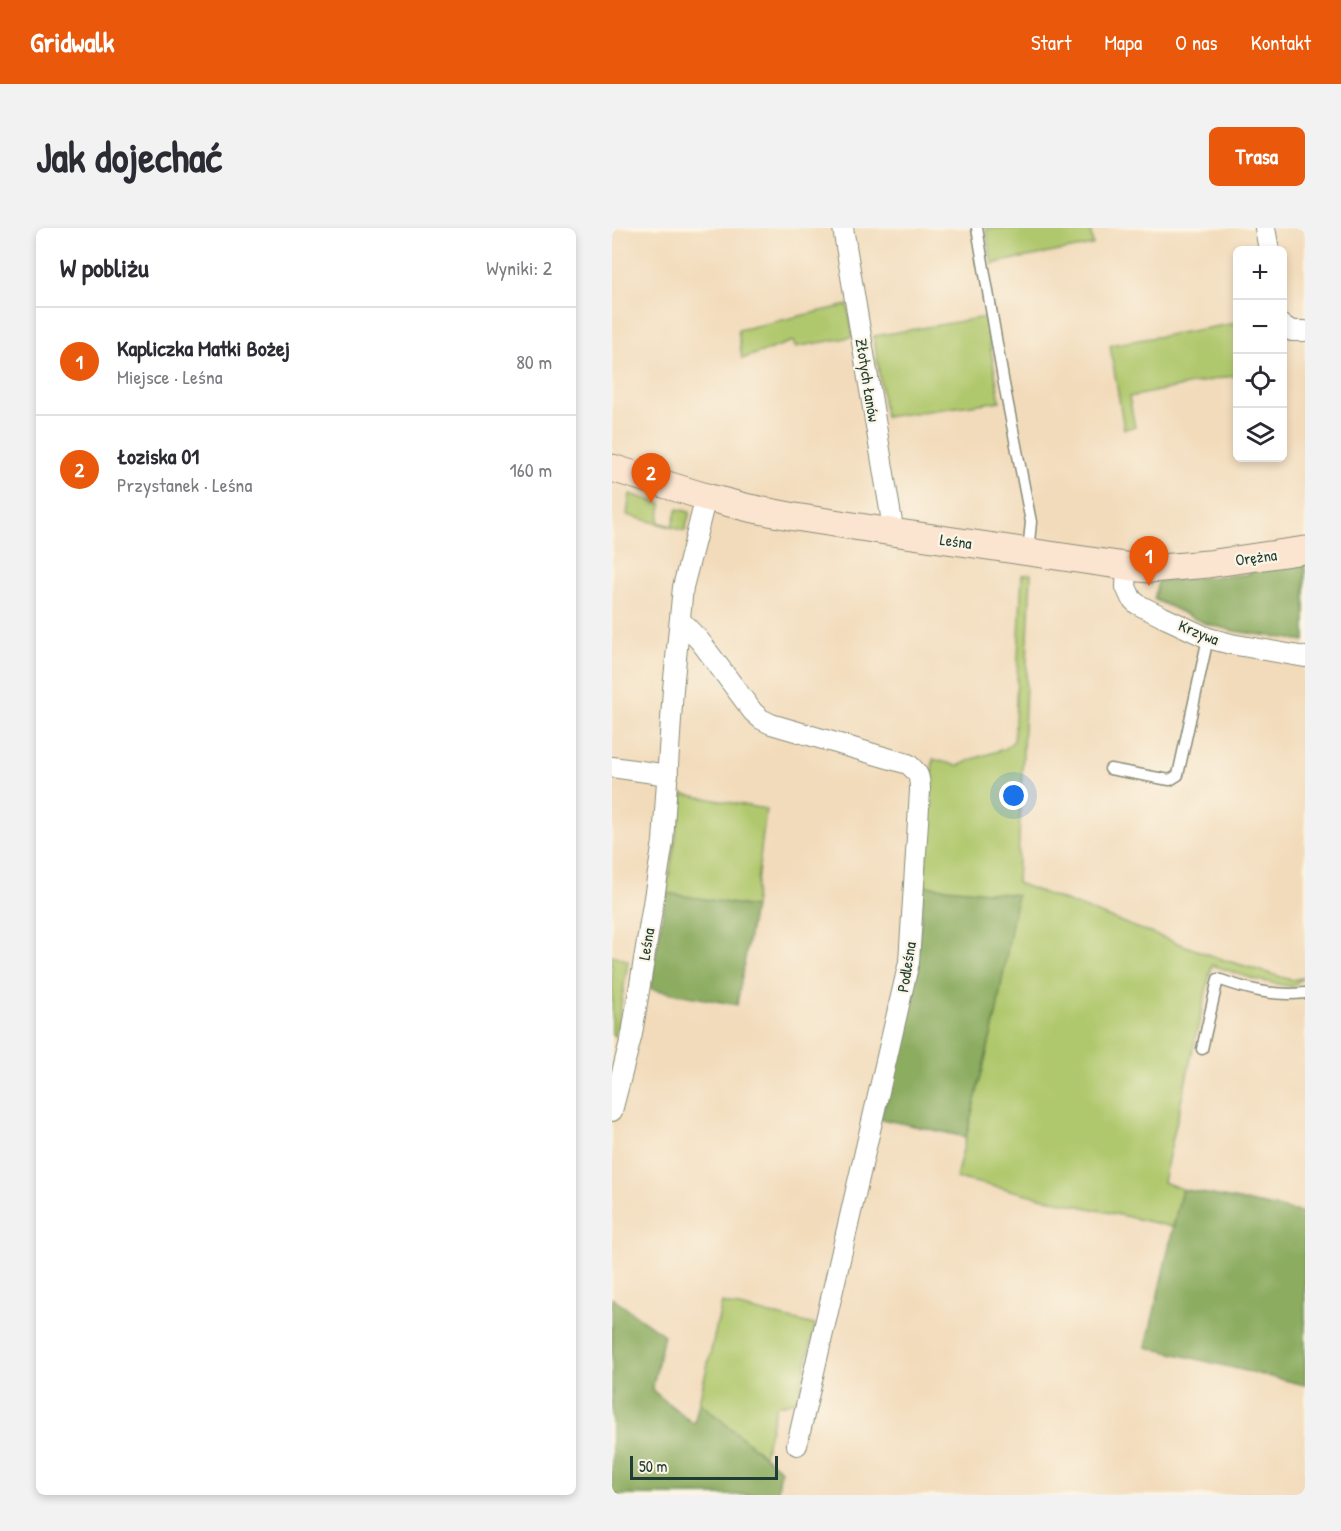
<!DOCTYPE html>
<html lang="pl">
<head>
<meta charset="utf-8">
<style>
  body { margin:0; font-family:"Patrick Hand",sans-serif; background:#f2f2f3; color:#2b2b33 }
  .controls { position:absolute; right:18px; top:18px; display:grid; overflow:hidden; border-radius:9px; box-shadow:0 3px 9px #0003 }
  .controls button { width:54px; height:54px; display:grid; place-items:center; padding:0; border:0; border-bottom:2px solid #e1e1e2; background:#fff; color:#2b2b33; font:30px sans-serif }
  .scale { position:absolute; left:18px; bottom:15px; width:148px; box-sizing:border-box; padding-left:6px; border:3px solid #1f3d34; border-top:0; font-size:16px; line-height:21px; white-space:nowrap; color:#1f3d34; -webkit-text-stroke:4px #fcf5e5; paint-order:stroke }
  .you { position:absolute; left:402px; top:568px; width:21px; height:21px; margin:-15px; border:4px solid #fff; border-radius:50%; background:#1a73e8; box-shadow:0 0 0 9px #1a73e833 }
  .badge { display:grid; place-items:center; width:39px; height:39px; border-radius:50%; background:#ea580c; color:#fff; font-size:20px; font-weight:700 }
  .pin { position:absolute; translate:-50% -50px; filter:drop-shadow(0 2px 3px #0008) }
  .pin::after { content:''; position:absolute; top:32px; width:21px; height:18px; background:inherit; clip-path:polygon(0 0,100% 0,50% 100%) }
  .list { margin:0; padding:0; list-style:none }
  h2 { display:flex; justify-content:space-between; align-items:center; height:78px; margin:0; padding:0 24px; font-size:26px }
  h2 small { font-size:20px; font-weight:400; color:#7c7c81 }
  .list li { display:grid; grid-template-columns:39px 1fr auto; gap:18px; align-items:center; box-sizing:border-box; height:108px; padding:0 24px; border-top:2px solid #e1e1e2 }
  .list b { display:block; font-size:22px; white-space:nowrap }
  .list p { margin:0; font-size:20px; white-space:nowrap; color:#7c7c81 }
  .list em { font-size:20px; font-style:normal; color:#7c7c81 }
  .icon { flex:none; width:33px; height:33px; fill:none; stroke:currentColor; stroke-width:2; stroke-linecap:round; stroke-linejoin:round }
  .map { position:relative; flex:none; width:693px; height:1267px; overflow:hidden; border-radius:9px }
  header { display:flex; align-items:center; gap:36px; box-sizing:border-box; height:84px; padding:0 30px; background:#ea580c; color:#fff }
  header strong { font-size:28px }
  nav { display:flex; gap:33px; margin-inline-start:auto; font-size:21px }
  .intro { display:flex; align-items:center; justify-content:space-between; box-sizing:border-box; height:144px; padding:0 36px }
  h1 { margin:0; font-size:42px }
  .button { padding:15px 27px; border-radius:9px; background:#ea580c; color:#fff; font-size:21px; font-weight:700 }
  main { display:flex; gap:36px; padding:0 36px }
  aside { flex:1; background:#fff; border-radius:9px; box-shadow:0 3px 9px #0003 }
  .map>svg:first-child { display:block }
</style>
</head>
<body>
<header>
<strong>Gridwalk</strong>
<nav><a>Start</a><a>Mapa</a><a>O nas</a><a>Kontakt</a></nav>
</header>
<div class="intro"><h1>Jak dojechać</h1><a class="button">Trasa</a></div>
<main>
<aside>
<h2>W pobliżu<small>Wyniki: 2</small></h2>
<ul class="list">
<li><span class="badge">1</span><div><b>Kapliczka Matki Bożej</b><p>Miejsce · Leśna</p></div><em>80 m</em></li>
<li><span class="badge">2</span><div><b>Łoziska 01</b><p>Przystanek · Leśna</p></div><em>160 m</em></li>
</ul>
</aside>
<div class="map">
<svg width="693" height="1267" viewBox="0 0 693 1267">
  <rect width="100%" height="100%" fill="#fcf5e5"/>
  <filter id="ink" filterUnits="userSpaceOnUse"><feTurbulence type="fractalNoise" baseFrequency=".0167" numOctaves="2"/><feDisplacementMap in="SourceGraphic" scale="12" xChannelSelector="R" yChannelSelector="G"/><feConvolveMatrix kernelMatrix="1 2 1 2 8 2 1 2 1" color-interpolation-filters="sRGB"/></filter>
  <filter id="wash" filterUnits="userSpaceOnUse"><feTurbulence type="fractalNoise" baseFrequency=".008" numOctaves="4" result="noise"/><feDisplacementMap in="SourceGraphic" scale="24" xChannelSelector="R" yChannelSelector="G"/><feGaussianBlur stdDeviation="1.35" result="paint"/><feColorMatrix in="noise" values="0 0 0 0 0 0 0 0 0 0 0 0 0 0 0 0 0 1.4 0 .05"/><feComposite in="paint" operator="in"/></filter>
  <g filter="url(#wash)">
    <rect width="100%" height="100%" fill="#f2dbbb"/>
    <g fill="#b0c86d" stroke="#688250" stroke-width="1.5">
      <path d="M374,0H478L481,17L388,34L380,36Z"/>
      <path d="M236,77L241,109L183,119L181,113L130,131L126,102Z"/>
      <path d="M373,89L388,173L273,189L262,108Z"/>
      <path d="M625,95V147L517,169L523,199L512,201L498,117Z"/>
      <path d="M18,266L50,276L46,294L60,298L65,281L78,284L73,303L15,287Z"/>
      <path d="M419,346L405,655L603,729L679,752L690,750L681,759L645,752L600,737L551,954L570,961L561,999L344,950L384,787L404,667L312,658L321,531L346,538L361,531L392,521L402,513L410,347Z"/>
      <path d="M71,566L154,581L142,679L54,665Z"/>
      <path d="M0,727L16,733L4,808L0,807Z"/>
      <path d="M110,1075L203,1097L186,1172L164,1178L152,1228L87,1174Z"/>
    </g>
    <g fill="#8cac60" stroke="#56744a" stroke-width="1.5">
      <path d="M693,332V413L622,403L592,395L542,371L546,353L638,346L637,340Z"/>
      <path d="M312,658L405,667L384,787L354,909L269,891L305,729Z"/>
      <path d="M54,665L142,679L125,777L38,761Z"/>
      <path d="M570,961L693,985V1157L534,1119Z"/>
      <path d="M0,1070L52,1107L40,1162L82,1196L87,1174L169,1242L165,1267H0Z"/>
    </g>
  </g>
  <g filter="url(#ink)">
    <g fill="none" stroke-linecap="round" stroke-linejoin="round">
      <g stroke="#888c78" stroke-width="13">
        <g id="lane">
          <path d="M365,0L392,156L419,294L416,324"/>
          <path d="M498,541L552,551L558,552L566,547L596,410"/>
          <path d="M590,821L606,751C634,761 663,769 693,765"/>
        </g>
      </g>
      <g stroke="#888c78" stroke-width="22">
        <g id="street">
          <path d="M231,0L280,294V304"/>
          <path d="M653,0L657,22"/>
          <path d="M670,97L680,103H693"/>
          <path d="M515,339L514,359L519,370L525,376L551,389L596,410L619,416L693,429"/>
          <path d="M69,393L88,413L141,484L149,491L159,496L296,536C307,545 308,549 308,563L297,734L185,1217"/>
          <path d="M0,539L56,547"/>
          <path d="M0,883L20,806L51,614L61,461L71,359L94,269"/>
        </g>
      </g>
      <g stroke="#888c78" stroke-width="29">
        <path id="secondary" d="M0,240L94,269L137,280L183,289L280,304L527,340L538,341L596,336L693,322"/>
      </g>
      <use href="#lane" stroke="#fff" stroke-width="10"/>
      <use href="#street" stroke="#fff" stroke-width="20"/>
      <use href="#secondary" stroke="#fce5d0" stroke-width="27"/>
    </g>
  </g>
  <g text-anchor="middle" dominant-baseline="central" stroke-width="4.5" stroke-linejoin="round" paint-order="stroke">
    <g font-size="16" fill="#1f3d34" stroke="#fcf5e5">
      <text transform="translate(256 152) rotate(81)">Złotych Łanów</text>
      <text transform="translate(344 313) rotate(8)">Leśna</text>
      <text transform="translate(644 329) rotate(-8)">Orężna</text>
      <text transform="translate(587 404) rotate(22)">Krzywa</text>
      <text transform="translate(34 716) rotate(-81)">Leśna</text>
      <text transform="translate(294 739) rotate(-81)">Podleśna</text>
    </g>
  </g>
</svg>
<div class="controls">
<button>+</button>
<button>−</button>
<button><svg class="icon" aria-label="locate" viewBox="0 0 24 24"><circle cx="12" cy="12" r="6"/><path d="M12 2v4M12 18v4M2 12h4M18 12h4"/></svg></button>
<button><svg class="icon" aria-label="layers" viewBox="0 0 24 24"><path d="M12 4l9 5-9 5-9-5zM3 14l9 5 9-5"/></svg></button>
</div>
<div class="scale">50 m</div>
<div class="you"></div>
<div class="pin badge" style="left:537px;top:358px">1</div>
<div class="pin badge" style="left:39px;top:275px">2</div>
</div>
</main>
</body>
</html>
